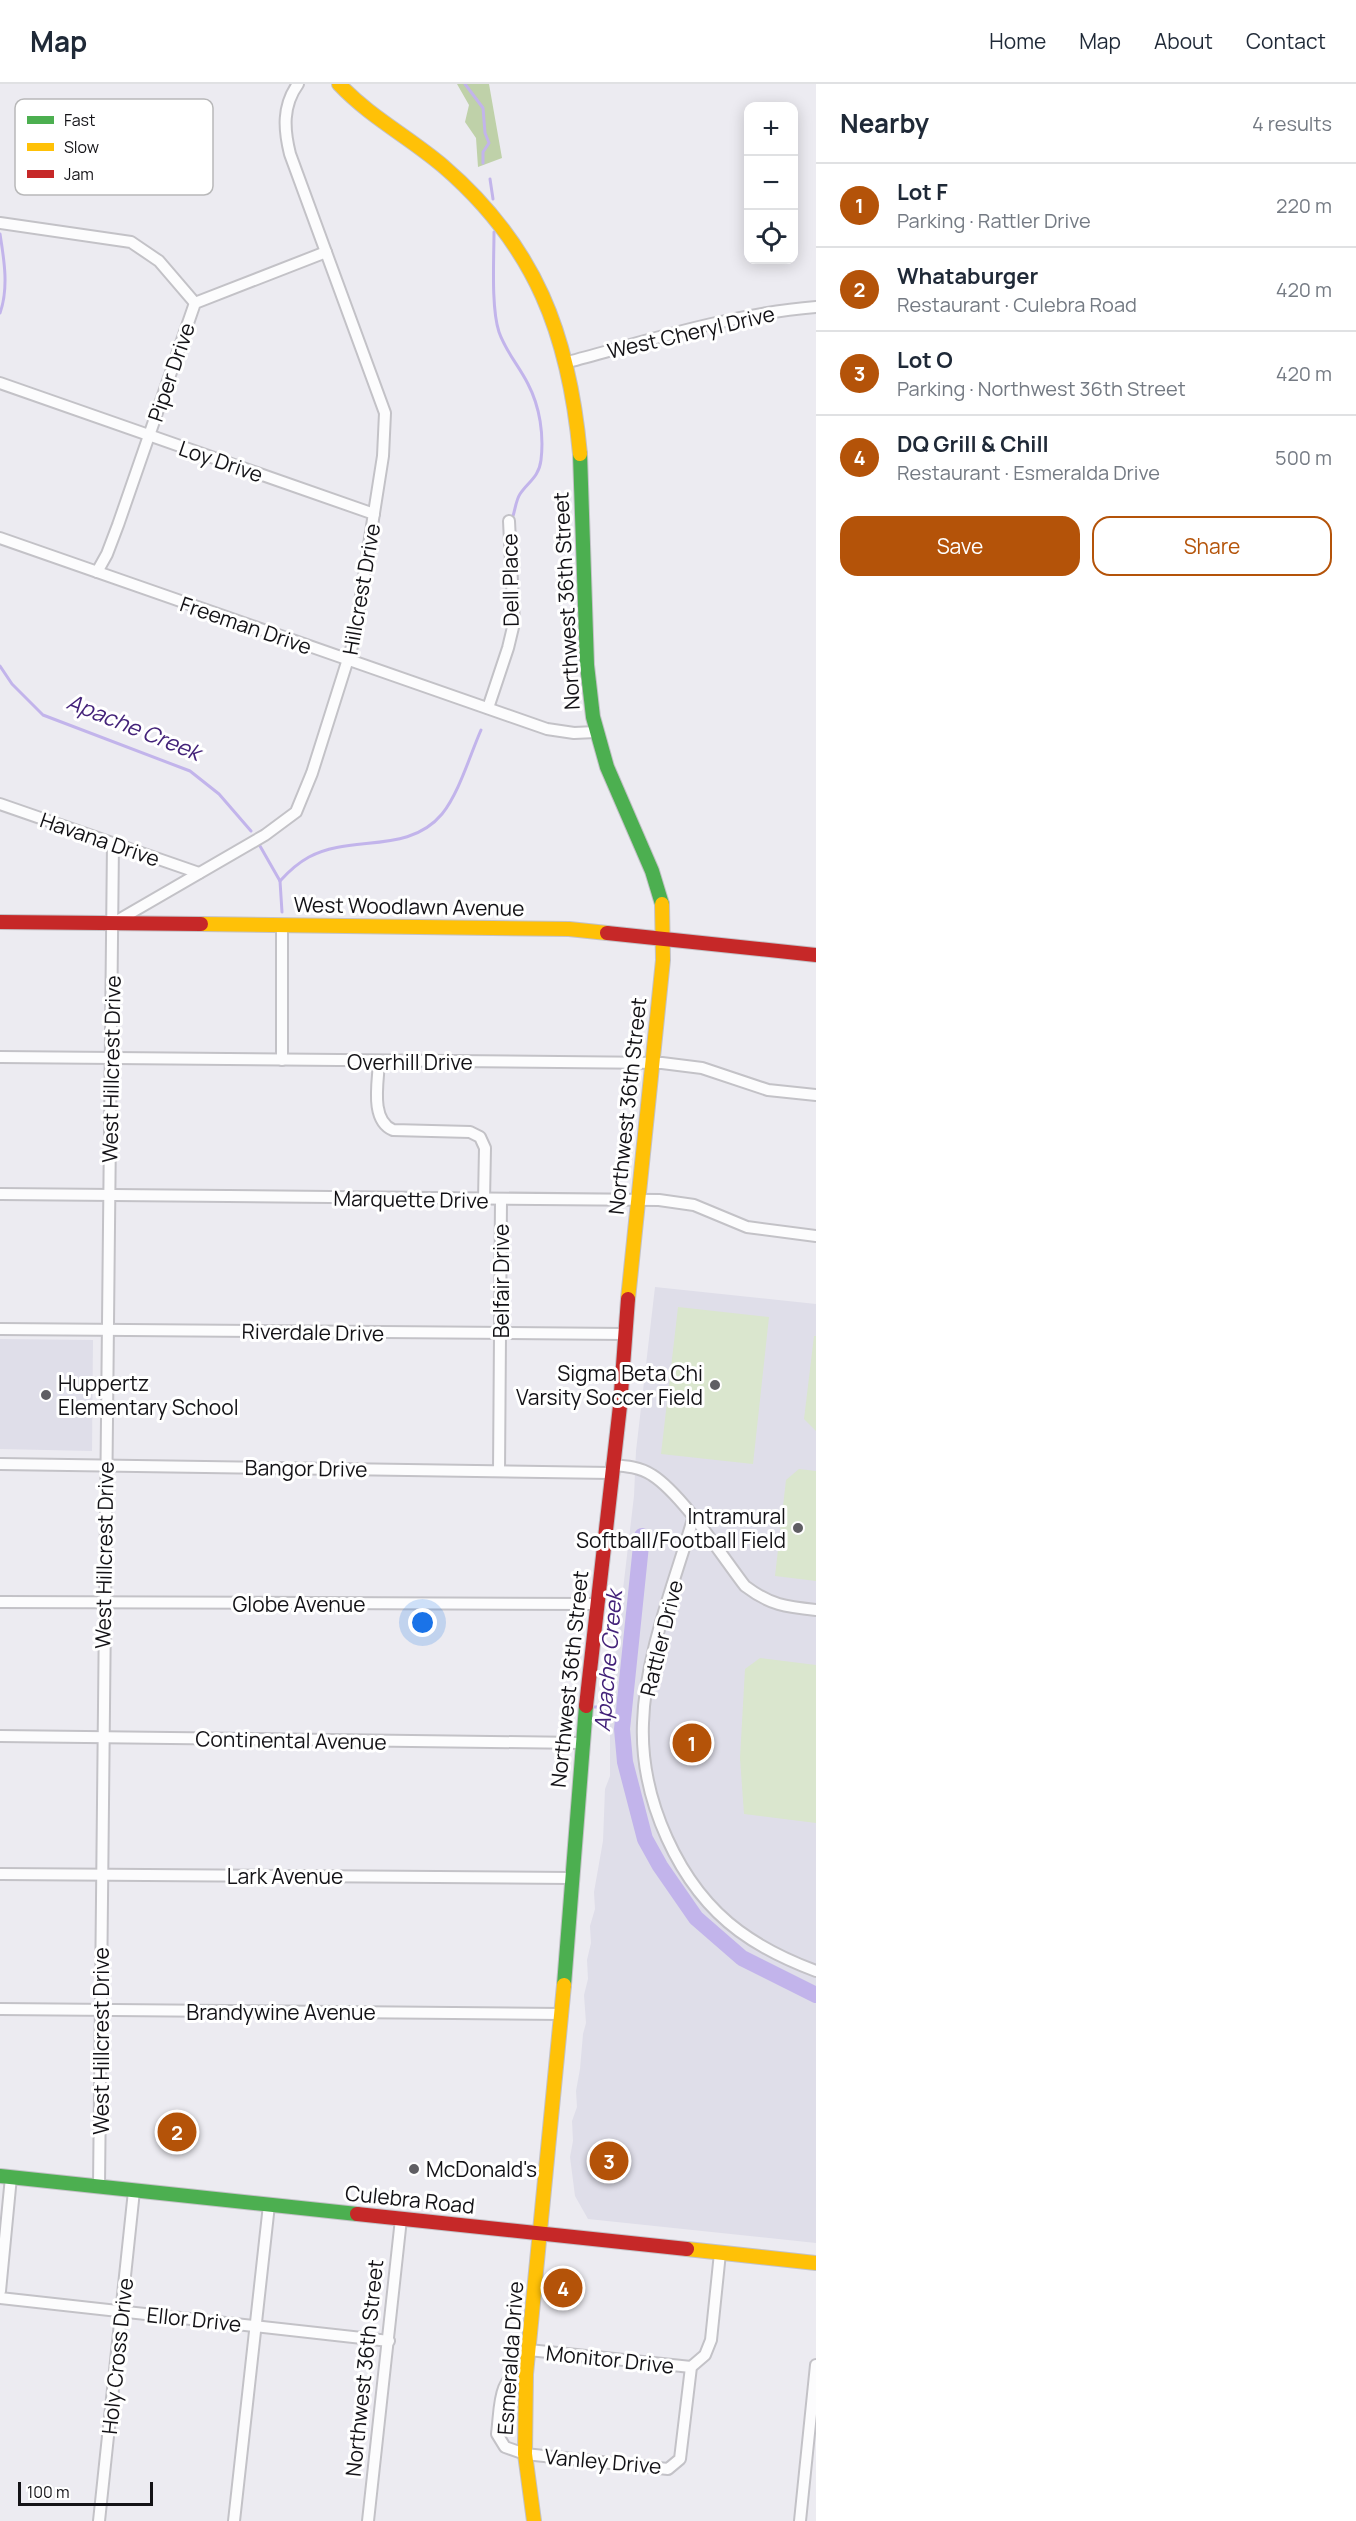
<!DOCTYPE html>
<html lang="en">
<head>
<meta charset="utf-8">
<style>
  body { margin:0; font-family:Manrope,sans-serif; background:#f6f6f7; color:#1f2937 }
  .controls { position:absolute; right:18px; top:18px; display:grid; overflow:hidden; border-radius:12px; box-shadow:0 3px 15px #0003 }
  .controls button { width:54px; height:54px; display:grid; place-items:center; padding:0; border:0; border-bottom:2px solid #e0e1e3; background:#fff; color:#1f2937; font:30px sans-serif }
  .scale { position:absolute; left:18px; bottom:15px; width:135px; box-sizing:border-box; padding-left:6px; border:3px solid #131216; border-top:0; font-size:16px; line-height:21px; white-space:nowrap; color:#131216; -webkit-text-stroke:4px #fff; paint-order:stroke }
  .you { position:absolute; left:423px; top:1539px; width:21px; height:21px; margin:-15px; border:4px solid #fff; border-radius:50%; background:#1a73e8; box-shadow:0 0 0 9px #1a73e833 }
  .badge { display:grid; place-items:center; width:39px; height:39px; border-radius:50%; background:#b45309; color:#fff; font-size:20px; font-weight:700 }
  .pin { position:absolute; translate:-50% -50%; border:3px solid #fff; box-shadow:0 2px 6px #0006 }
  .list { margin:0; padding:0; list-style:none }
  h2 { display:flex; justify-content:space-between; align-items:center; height:78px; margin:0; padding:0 24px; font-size:26px }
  h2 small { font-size:20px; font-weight:400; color:#747a83 }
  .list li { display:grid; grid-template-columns:39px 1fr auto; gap:18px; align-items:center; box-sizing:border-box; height:84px; padding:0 24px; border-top:2px solid #e0e1e3 }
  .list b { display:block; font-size:22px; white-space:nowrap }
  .list p { margin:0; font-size:20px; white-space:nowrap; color:#747a83 }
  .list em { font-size:20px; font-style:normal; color:#747a83 }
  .actions { display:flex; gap:12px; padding:18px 24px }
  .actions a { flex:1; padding:14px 0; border:2px solid #b45309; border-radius:18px; text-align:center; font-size:21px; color:#b45309 }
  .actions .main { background:#b45309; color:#fff }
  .icon { flex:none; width:33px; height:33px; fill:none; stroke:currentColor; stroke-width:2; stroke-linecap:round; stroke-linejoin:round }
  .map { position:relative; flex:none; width:816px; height:2437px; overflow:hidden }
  header { display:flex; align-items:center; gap:36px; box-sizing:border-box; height:84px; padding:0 30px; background:#fff; border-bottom:2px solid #e0e1e3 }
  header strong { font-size:28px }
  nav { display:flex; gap:33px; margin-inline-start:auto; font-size:21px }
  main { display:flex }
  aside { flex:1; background:#fff }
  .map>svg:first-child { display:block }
</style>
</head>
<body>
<header>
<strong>Map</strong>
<nav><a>Home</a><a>Map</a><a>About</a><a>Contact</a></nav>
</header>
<main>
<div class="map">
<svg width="816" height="2437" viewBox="0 0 816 2437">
  <rect width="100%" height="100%" fill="#ecebf1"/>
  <g fill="#dfdee9">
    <path d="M655,1203L816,1220V2159L588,2135L575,2112L570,2073L573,2057L572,2037L577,2023L576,2007L580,1985L583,1950L586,1939L584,1911L588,1895L587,1876L591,1859L590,1842L595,1825L594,1808L603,1757L605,1705L610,1692V1616L634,1412L636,1367Z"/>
    <path d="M0,1255L93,1256L92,1367L0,1365Z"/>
  </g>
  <g fill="#dae6ce">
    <path d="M678,1223L769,1233L753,1380L661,1370Z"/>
    <path d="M814,1252H816V1347L804,1335Z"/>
    <path d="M799,1385L816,1387V1497L775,1492L786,1396Z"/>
    <path d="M760,1574L816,1581V1739L744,1730L740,1674L745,1585Z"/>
  </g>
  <path fill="#bfd1a9" d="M457,0H489L502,74L478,83L476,54L465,38L469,21Z"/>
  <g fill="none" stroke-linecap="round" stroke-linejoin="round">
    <g stroke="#c2b4eb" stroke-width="3">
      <path d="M465,0L483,24L485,49L489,59L483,68V79"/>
      <path d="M490,95L493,115"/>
      <path d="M494,148C494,174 491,224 499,248C506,268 519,282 528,300C540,323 544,351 541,376C539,393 528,398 520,410C516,416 515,426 513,432"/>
      <path d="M0,150C4,175 9,204 0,229"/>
      <path d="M0,582L12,600L43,631L190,687L219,710L251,747"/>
      <path d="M260,762L280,797L282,828"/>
      <path d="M280,797C289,787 298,779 309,773C351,750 408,771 442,730C459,709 470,671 481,646"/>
      <path d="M594,1623H600L610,1630L623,1632"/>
    </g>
    <path stroke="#c2b4eb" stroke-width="16" d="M642,1452L622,1645L625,1678L645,1755L660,1782L696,1834L742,1874L816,1911"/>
    <g stroke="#c3c2c7" stroke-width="14">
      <g id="street">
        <path d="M0,139L131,158L159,177L195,219"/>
        <path d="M568,278C650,256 731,230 816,223"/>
        <path d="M0,299L374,430"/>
        <path d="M0,454L547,645L574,649L596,648"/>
        <path d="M97,488L107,470L118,441L195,219L326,168"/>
        <path d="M488,624L508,564L514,539L509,437"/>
        <path d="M0,720L199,789"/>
        <path d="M115,838L265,751L296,728L312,689L354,556L383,372L385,329L290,70C284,46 282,22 298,0"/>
        <path d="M0,973L662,979L702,984L768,1006L816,1011"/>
        <path d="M282,976V841"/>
        <path d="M379,978C378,999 370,1036 393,1046L470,1048L480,1053L485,1064L484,1116"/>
        <path d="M0,1110L659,1116L694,1121L747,1143L816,1152"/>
        <path d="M0,1245L626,1250"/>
        <path d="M0,1380L611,1389"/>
        <path d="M612,1381C626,1382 640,1383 652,1391C682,1410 722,1472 745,1502C770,1521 786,1523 816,1526"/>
        <path d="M499,1387L501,1116"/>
        <path d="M693,1435C674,1500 645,1571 643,1639C640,1714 678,1802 739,1847C762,1864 789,1877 816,1887"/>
        <path d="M0,1518L597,1520"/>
        <path d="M0,1652L582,1659"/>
        <path d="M0,1790L571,1794"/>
        <path d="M0,1925L562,1930"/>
        <path d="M99,2103L113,759"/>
        <path d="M0,2207L11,2093"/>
        <path d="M0,2214L389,2257"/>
        <path d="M529,2266L691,2283"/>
        <path d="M527,2279C497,2298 501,2317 497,2350L505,2363L525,2370L668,2385L680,2375L691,2283L705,2271L711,2256L720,2169"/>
        <path d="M99,2437L134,2107"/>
        <path d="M234,2437L269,2121"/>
        <path d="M368,2437L401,2135"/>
        <path d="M800,2437L816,2281"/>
      </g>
    </g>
    <g stroke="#c3c2c7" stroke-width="16">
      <g id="fast">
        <path d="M580,370L587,581L593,633L607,683L652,787L662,820"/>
        <path d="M564,1901L586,1622"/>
        <path d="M0,2092L357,2130"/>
      </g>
    </g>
    <g stroke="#c3c2c7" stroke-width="16">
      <g id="slow">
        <path d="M339,0C370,33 409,53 443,82C536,162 569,251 580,370"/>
        <path d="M201,840L569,845L607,849"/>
        <path d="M628,1215L663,876L662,820"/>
        <path d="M687,2165L816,2179"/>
        <path d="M534,2437L525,2370L526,2290L564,1901"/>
      </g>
    </g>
    <g stroke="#c3c2c7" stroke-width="16">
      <g id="jam">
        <path d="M0,838L201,840"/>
        <path d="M607,849L816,871"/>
        <path d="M586,1622L620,1322L628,1215"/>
        <path d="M357,2130L687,2165"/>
      </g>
    </g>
    <use href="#street" stroke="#fcfcfd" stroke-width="10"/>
    <use href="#fast" stroke="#4caf50" stroke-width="14"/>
    <use href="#slow" stroke="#ffc107" stroke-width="14"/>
    <use href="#jam" stroke="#c62828" stroke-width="14"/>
  </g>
  <g fill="#5f5e63" stroke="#fff" stroke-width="2">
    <circle cx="715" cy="1301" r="6"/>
    <circle cx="46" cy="1311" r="6"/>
    <circle cx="798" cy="1444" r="6"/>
    <circle cx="414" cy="2085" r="6"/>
  </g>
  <g text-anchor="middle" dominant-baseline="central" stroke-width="6" stroke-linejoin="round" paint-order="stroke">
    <g font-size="21" fill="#131216" stroke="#fff">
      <text transform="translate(691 248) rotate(-13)">West Cheryl Drive</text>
      <text transform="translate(171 288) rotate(-71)">Piper Drive</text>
      <text transform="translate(221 377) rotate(19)">Loy Drive</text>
      <text transform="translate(510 496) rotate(-91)">Dell Place</text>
      <text transform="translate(361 505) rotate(-80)">Hillcrest Drive</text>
      <text transform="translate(566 517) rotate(-93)">Northwest 36th Street</text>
      <text transform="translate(246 541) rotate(19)">Freeman Drive</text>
      <text transform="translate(100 755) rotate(19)">Havana Drive</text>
      <text transform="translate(409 822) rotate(1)">West Woodlawn Avenue</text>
      <text x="410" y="978">Overhill Drive</text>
      <text transform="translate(111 985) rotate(-89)">West Hillcrest Drive</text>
      <text transform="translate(627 1022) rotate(-84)">Northwest 36th Street</text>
      <text transform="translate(411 1115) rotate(1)">Marquette Drive</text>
      <text transform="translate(501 1197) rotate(-90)">Belfair Drive</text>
      <text transform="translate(313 1248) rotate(1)">Riverdale Drive</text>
      <text transform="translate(306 1384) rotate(1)">Bangor Drive</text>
      <text transform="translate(104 1471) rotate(-89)">West Hillcrest Drive</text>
      <text x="299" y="1520">Globe Avenue</text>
      <text transform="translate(661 1554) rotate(-76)">Rattler Drive</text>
      <text transform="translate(569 1595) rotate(-84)">Northwest 36th Street</text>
      <text transform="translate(291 1656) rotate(1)">Continental Avenue</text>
      <text x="285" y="1792">Lark Avenue</text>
      <text x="281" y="1928">Brandywine Avenue</text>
      <text transform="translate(101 1957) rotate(-90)">West Hillcrest Drive</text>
      <text transform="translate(410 2115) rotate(6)">Culebra Road</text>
      <text transform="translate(194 2235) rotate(6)">Ellor Drive</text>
      <text transform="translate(117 2272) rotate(-84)">Holy Cross Drive</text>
      <text transform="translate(510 2274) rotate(-86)">Esmeralda Drive</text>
      <text transform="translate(610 2275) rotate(6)">Monitor Drive</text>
      <text transform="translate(364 2284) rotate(-84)">Northwest 36th Street</text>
      <text transform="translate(603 2377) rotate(5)">Vanley Drive</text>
    </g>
    <g font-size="21" fill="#131216" stroke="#fff" text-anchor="end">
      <text x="703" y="1289">Sigma Beta Chi<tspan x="703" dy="24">Varsity Soccer Field</tspan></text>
      <text x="58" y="1299" text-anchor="start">Huppertz<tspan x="58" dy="24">Elementary School</tspan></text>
      <text x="786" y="1432">Intramural<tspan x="786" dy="24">Softball/Football Field</tspan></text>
      <text x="426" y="2085" text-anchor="start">McDonald's</text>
    </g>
    <g font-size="22" font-style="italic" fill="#432279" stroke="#fff">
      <text transform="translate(134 643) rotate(22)">Apache Creek</text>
      <text transform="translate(608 1577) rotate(-85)">Apache Creek</text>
    </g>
  </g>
  <rect x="15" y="15" width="198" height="96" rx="9" fill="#fff" stroke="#b8b8b9" stroke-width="1.5"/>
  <rect x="27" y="32" width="27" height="8" fill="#4caf50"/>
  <rect x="27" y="59" width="27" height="8" fill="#ffc107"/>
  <rect x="27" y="86" width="27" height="8" fill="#c62828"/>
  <g font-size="16" fill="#131216">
    <text x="64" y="42">Fast</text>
    <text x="64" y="69">Slow</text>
    <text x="64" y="96">Jam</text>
  </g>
</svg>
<div class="controls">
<button>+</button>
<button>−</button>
<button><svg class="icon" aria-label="locate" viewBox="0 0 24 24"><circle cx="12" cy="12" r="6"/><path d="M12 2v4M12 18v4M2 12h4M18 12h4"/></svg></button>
</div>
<div class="scale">100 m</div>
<div class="you"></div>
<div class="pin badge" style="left:692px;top:1659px">1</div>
<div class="pin badge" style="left:177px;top:2048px">2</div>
<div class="pin badge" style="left:609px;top:2077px">3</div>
<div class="pin badge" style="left:563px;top:2204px">4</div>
</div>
<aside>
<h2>Nearby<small>4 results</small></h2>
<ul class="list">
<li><span class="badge">1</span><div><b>Lot F</b><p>Parking · Rattler Drive</p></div><em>220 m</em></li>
<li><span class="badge">2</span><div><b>Whataburger</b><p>Restaurant · Culebra Road</p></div><em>420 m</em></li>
<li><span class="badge">3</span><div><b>Lot O</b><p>Parking · Northwest 36th Street</p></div><em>420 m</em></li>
<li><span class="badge">4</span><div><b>DQ Grill &amp; Chill</b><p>Restaurant · Esmeralda Drive</p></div><em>500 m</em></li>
</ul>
<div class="actions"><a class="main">Save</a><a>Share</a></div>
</aside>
</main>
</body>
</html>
